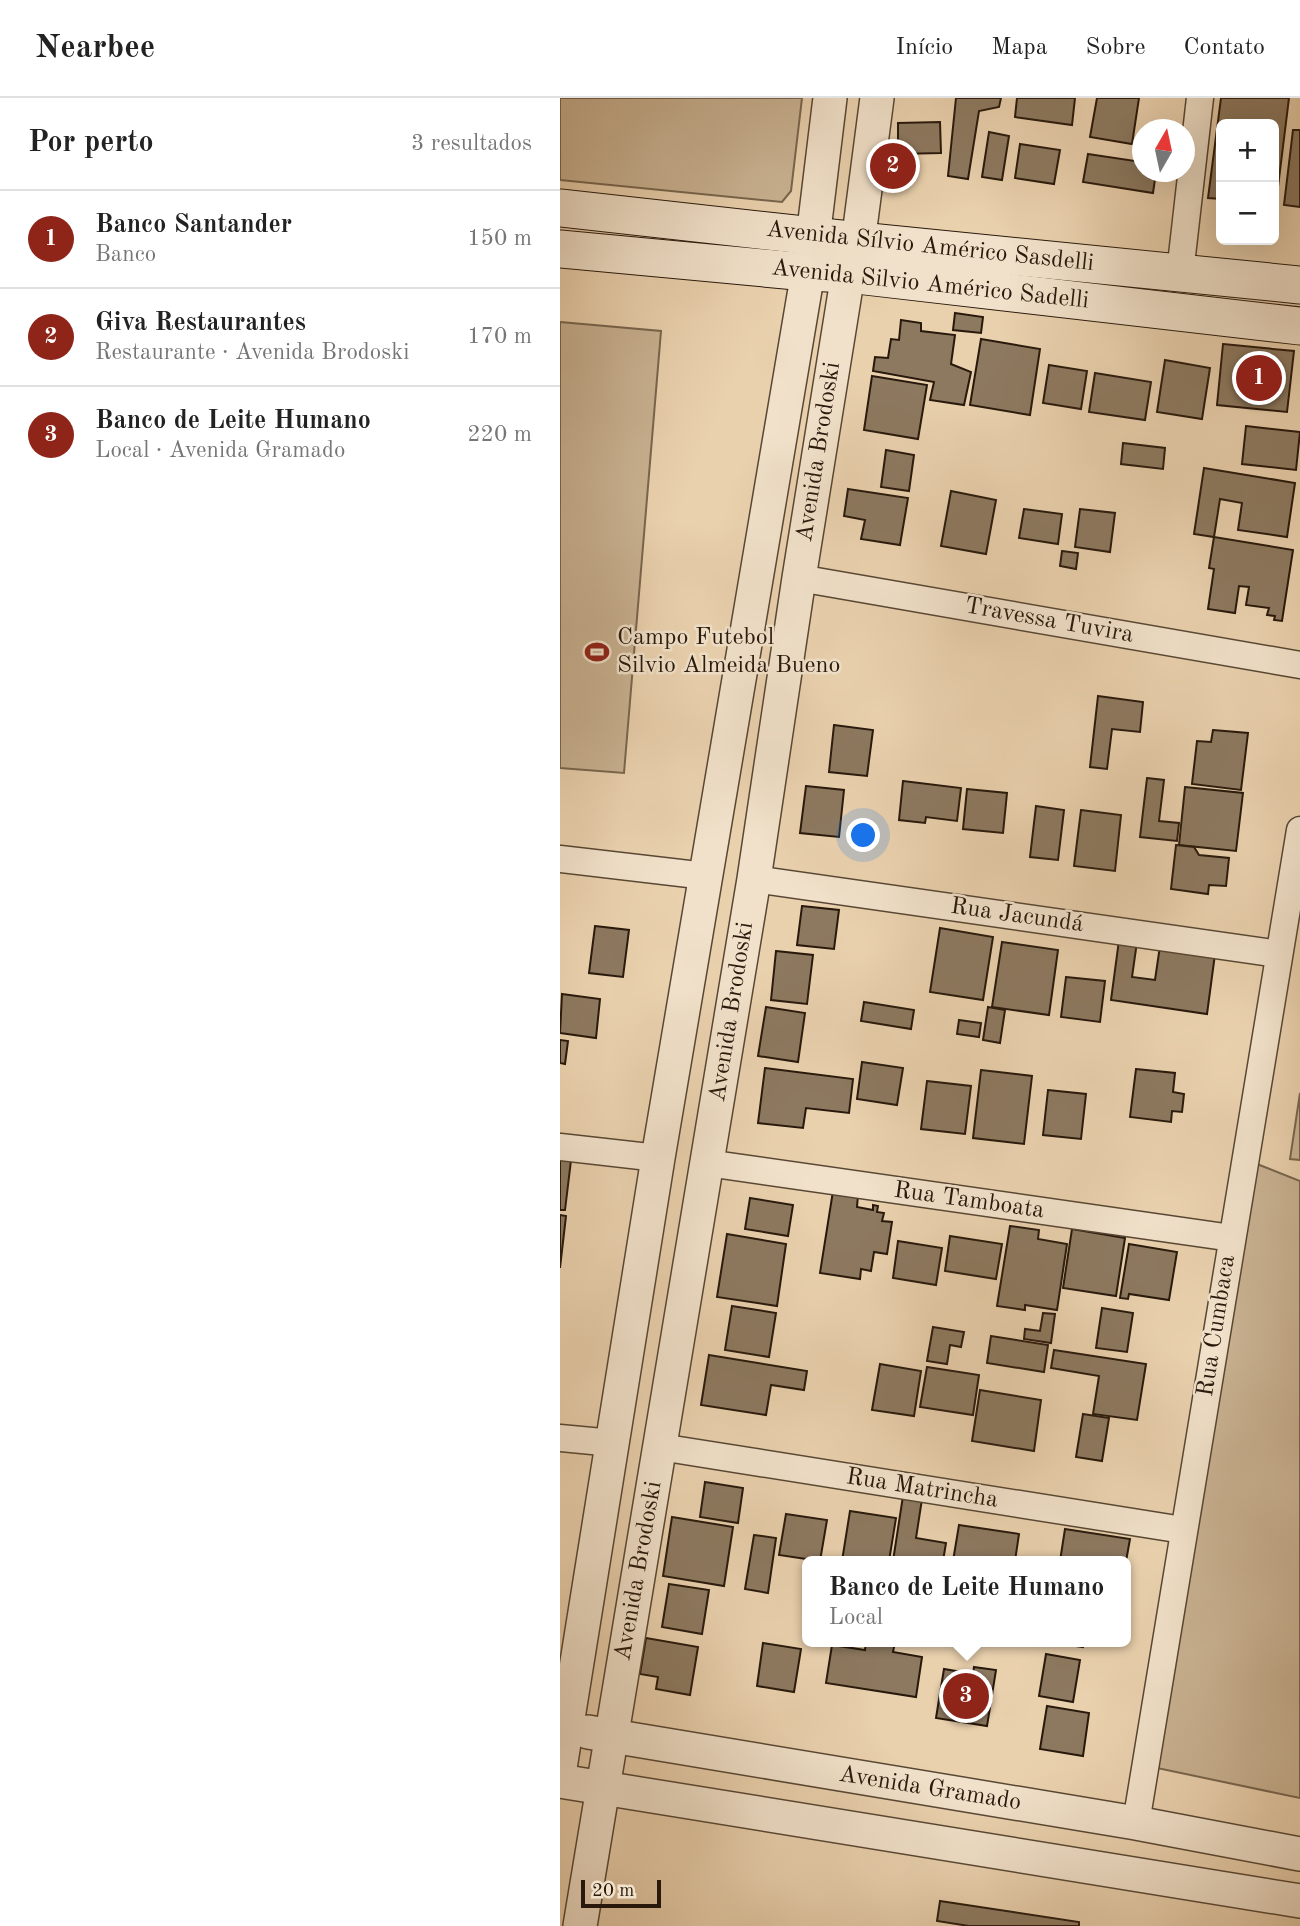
<!DOCTYPE html>
<html lang="pt">
<head>
<meta charset="utf-8">
<style>
  body { margin:0; font-family:"Old Standard TT",serif; background:#f2f2f2; color:#222 }
  .controls { position:absolute; right:21px; top:21px; display:grid; overflow:hidden; border-radius:10px; box-shadow:0 7px 28px #0002 }
  .controls button { width:63px; height:63px; display:grid; place-items:center; padding:0; border:0; border-bottom:2px solid #e0e0e0; background:#fff; color:#222; font:35px sans-serif }
  .compass { position:absolute; left:572px; top:21px; width:63px; height:63px; border-radius:50%; background:#fff; box-shadow:0 7px 28px #0002; rotate:9deg }
  .scale { position:absolute; left:21px; bottom:18px; width:80px; box-sizing:border-box; padding-left:7px; border:4px solid #28190c; border-top:0; font-size:19px; line-height:24px; white-space:nowrap; color:#28190c; -webkit-text-stroke:5px #f1e1ca; paint-order:stroke }
  .you { position:absolute; left:304px; top:738px; width:24px; height:24px; margin:-18px; border:5px solid #fff; border-radius:50%; background:#1a73e8; box-shadow:0 0 0 10px #1a73e833 }
  .badge { display:grid; place-items:center; width:46px; height:46px; border-radius:50%; background:#8f2418; color:#fff; font-size:23px; font-weight:700 }
  .pin { position:absolute; translate:-50% -50%; border:4px solid #fff; box-shadow:0 2px 7px #0006 }
  .popup { position:absolute; left:242px; top:1458px; width:329px; height:91px; box-sizing:border-box; display:grid; place-content:center; border-radius:10px; background:#fff; filter:drop-shadow(0 2px 5px #0005); font-size:23px; white-space:nowrap; color:#767676 }
  .popup b { font-size:26px; color:#222 }
  .popup::after { content:''; position:absolute; left:50%; top:100%; margin-left:-14px; border:14px solid transparent; border-top-color:#fff }
  .list { margin:0; padding:0; list-style:none }
  h2 { display:flex; justify-content:space-between; align-items:center; height:91px; margin:0; padding:0 28px; font-size:30px }
  h2 small { font-size:23px; font-weight:400; color:#767676 }
  .list li { display:grid; grid-template-columns:46px 1fr auto; gap:21px; align-items:center; box-sizing:border-box; height:98px; padding:0 28px; border-top:2px solid #e0e0e0 }
  .list b { display:block; font-size:26px; white-space:nowrap }
  .list p { margin:0; font-size:23px; white-space:nowrap; color:#767676 }
  .list em { font-size:23px; font-style:normal; color:#767676 }
  .map { position:relative; flex:none; width:740px; height:1828px; overflow:hidden }
  header { display:flex; align-items:center; gap:42px; box-sizing:border-box; height:98px; padding:0 35px; background:#fff; border-bottom:2px solid #e0e0e0 }
  header strong { font-size:33px }
  nav { display:flex; gap:38px; margin-inline-start:auto; font-size:24px }
  main { display:flex }
  aside { flex:1; background:#fff }
  .map>svg:first-child { display:block }
</style>
</head>
<body>
<header>
<strong>Nearbee</strong>
<nav><a>Início</a><a>Mapa</a><a>Sobre</a><a>Contato</a></nav>
</header>
<main>
<aside>
<h2>Por perto<small>3 resultados</small></h2>
<ul class="list">
<li><span class="badge">1</span><div><b>Banco Santander</b><p>Banco</p></div><em>150 m</em></li>
<li><span class="badge">2</span><div><b>Giva Restaurantes</b><p>Restaurante · Avenida Brodoski</p></div><em>170 m</em></li>
<li><span class="badge">3</span><div><b>Banco de Leite Humano</b><p>Local · Avenida Gramado</p></div><em>220 m</em></li>
</ul>
</aside>
<div class="map">
<svg width="740" height="1828" viewBox="0 0 740 1828">
  <rect width="100%" height="100%" fill="#ead1ae"/>
  <filter id="stains"><feTurbulence type="fractalNoise" baseFrequency=".00286" numOctaves="4"/><feColorMatrix values="0 0 0 0 .2 0 0 0 0 .09 0 0 0 0 .02 0 0 0 .5 -.17"/></filter>
  <radialGradient id="worn" r=".72"><stop offset=".6" stop-color="#630" stop-opacity="0"/><stop offset="1" stop-color="#630" stop-opacity=".3"/></radialGradient>
  <g fill="#c9b292" stroke="#78664f" stroke-width="2">
    <path d="M0,0H242L231,93L222,104L0,82Z"/>
    <path d="M0,224L101,233L64,675L0,670Z"/>
    <path d="M740,995V1062L730,1061Z"/>
    <path d="M697,1066L740,1083V1700L597,1670Z"/>
  </g>
  <g fill="#8d7960" stroke="#28190c" stroke-width="2">
    <path d="M396,0H441L439,9L419,13L408,81L388,78Z"/>
    <path d="M457,0H515L512,27L455,19Z"/>
    <path d="M537,0H579L572,46L530,39Z"/>
    <path d="M661,0H729L716,105H714V26H661V101L648,100Z"/>
    <path d="M380,24L381,55L338,56V25Z"/>
    <path d="M733,32H740V109L724,107Z"/>
    <path d="M429,34L449,38L442,82L422,79Z"/>
    <path d="M460,46L500,52L494,86L455,80Z"/>
    <path d="M528,56L582,64V74H596L593,95L523,84Z"/>
    <path d="M395,215L423,219L421,235L393,232Z"/>
    <path d="M341,222L361,225V233L395,237L391,266L411,274L404,307L370,302L374,284L313,273L315,259L328,260L331,241L339,242Z"/>
    <path d="M421,241L480,251L470,317L410,307Z"/>
    <path d="M663,246L734,253L727,314L657,307Z"/>
    <path d="M605,262L650,270L642,321L597,314Z"/>
    <path d="M489,267L527,273L521,311L483,305Z"/>
    <path d="M535,275L591,284L585,322L529,314Z"/>
    <path d="M312,278L367,287L358,341L304,332Z"/>
    <path d="M686,328L740,334L736,372L682,366Z"/>
    <path d="M563,345L605,350L603,371L561,366Z"/>
    <path d="M326,352L354,357L349,393L321,389Z"/>
    <path d="M644,370L735,385L727,439L678,432L682,405L660,401L654,439L634,436Z"/>
    <path d="M288,391L348,400L340,447L301,441L305,422L284,418Z"/>
    <path d="M391,393L436,402L426,456L381,448Z"/>
    <path d="M464,411L502,416L498,446L459,440Z"/>
    <path d="M520,411L555,415L550,454L515,449Z"/>
    <path d="M654,439L733,452L722,523L714,522L715,518L707,517L709,510L686,507L689,489L679,488L675,515L648,511L654,471L649,470Z"/>
    <path d="M502,453L518,455L516,471L500,468Z"/>
    <path d="M538,598L583,604L580,634L552,631L547,671L530,669Z"/>
    <path d="M274,627L313,632L307,678L269,674Z"/>
    <path d="M653,632L688,635L681,692L632,686L637,643L651,644Z"/>
    <path d="M587,680L604,682L599,723L619,725L617,743L580,739Z"/>
    <path d="M343,683L401,690L397,723L366,719L365,725L339,722Z"/>
    <path d="M246,688L284,692L279,739L240,735Z"/>
    <path d="M625,689L683,695L676,753L619,747Z"/>
    <path d="M407,691L447,695L443,735L403,731Z"/>
    <path d="M476,708L504,712L498,762L470,759Z"/>
    <path d="M521,712L561,717L555,773L514,768Z"/>
    <path d="M616,747L634,749L639,757L669,760L666,788L649,787L648,796L611,791Z"/>
    <path d="M242,808L279,812L274,851L237,847Z"/>
    <path d="M35,828L69,832L63,879L29,875Z"/>
    <path d="M380,830L433,839L423,902L370,894Z"/>
    <path d="M559,842L577,844L572,879L595,882L600,848L655,856L647,916L551,902Z"/>
    <path d="M442,844L498,852L489,917L432,909Z"/>
    <path d="M216,853L253,857L247,906L211,902Z"/>
    <path d="M506,879L545,883L540,924L501,919Z"/>
    <path d="M2,896L40,901L36,940L0,935Z"/>
    <path d="M304,904L354,912L351,931L301,923Z"/>
    <path d="M206,909L245,915L238,964L198,958Z"/>
    <path d="M428,909L445,912L440,945L423,942Z"/>
    <path d="M399,922L421,925L419,939L397,936Z"/>
    <path d="M0,942L8,943L5,966L0,965Z"/>
    <path d="M302,964L343,970L337,1007L297,1001Z"/>
    <path d="M205,970L293,981L289,1015L246,1010L243,1030L198,1025Z"/>
    <path d="M576,971L615,975L613,994L624,996L622,1014L612,1013L611,1024L570,1019Z"/>
    <path d="M421,972L472,978L464,1046L413,1040Z"/>
    <path d="M367,983L411,988L405,1036L361,1031Z"/>
    <path d="M488,992L526,996L521,1041L483,1037Z"/>
    <path d="M0,1052L12,1054L5,1112H0Z"/>
    <path d="M273,1093L298,1097L297,1109L313,1112V1107L318,1108L317,1114L324,1115L322,1123L332,1124L327,1156L314,1154L311,1173L301,1171L300,1181L260,1175Z"/>
    <path d="M190,1100L233,1107L228,1138L185,1131Z"/>
    <path d="M0,1117L6,1118L0,1170Z"/>
    <path d="M450,1128L479,1132L478,1141L507,1146L497,1212L465,1207V1212L437,1208Z"/>
    <path d="M512,1131L565,1140L556,1198L503,1190Z"/>
    <path d="M167,1136L226,1146L217,1208L157,1199Z"/>
    <path d="M390,1138L442,1146L436,1181L385,1173Z"/>
    <path d="M338,1143L382,1150L376,1187L333,1180Z"/>
    <path d="M569,1146L617,1154L609,1202L569,1196L568,1201L560,1200Z"/>
    <path d="M172,1208L216,1215L209,1259L165,1252Z"/>
    <path d="M542,1210L573,1215L567,1254L536,1250Z"/>
    <path d="M483,1215L495,1216L491,1245L464,1241L465,1231L480,1233Z"/>
    <path d="M373,1229L404,1234L401,1249L390,1247L387,1266L367,1263Z"/>
    <path d="M431,1238L488,1247L484,1274L427,1265Z"/>
    <path d="M494,1252L586,1266L577,1322L533,1316L539,1278L491,1270Z"/>
    <path d="M149,1257L247,1273L244,1292L211,1287L206,1317L141,1307Z"/>
    <path d="M320,1266L361,1273L354,1318L312,1312Z"/>
    <path d="M367,1269L419,1277L413,1317L360,1309Z"/>
    <path d="M420,1292L481,1302L474,1353L412,1343Z"/>
    <path d="M523,1316L549,1320L542,1363L516,1359Z"/>
    <path d="M145,1384L183,1390L178,1425L140,1419Z"/>
    <path d="M343,1398L362,1401L356,1440L386,1445L383,1463H333Z"/>
    <path d="M290,1413L336,1420L329,1463H282Z"/>
    <path d="M226,1416L267,1422L260,1463L219,1457Z"/>
    <path d="M112,1419L173,1429L164,1488L103,1478Z"/>
    <path d="M399,1427L459,1436L455,1463H393Z"/>
    <path d="M505,1431L570,1441L565,1469V1463H500Z"/>
    <path d="M194,1437L216,1440L208,1495L185,1491Z"/>
    <path d="M109,1486L149,1492L142,1536L102,1529Z"/>
    <path d="M86,1540L138,1549L130,1597L96,1591L98,1579L80,1576Z"/>
    <path d="M306,1544H335L333,1554L362,1559L356,1599L266,1585L272,1547L305,1552Z"/>
    <path d="M490,1544H524L523,1549Z"/>
    <path d="M203,1545L241,1551L234,1594L197,1588Z"/>
    <path d="M486,1556L520,1562L513,1604L479,1598Z"/>
    <path d="M414,1569L436,1572L427,1628L376,1620L384,1571L413,1576Z"/>
    <path d="M487,1608L529,1615L523,1658L480,1651Z"/>
    <path d="M380,1803L519,1824V1828H409L377,1823Z"/>
  </g>
  <g fill="none" stroke-linecap="round" stroke-linejoin="round">
    <g stroke="#584734" stroke-width="29">
      <g id="minor">
        <path d="M620,175L640,0"/>
        <path d="M239,480L740,567"/>
        <path d="M0,761L146,778"/>
        <path d="M194,781L719,856"/>
        <path d="M0,1049L98,1060"/>
        <path d="M147,1065L672,1140"/>
        <path d="M0,1340L53,1345"/>
        <path d="M100,1349L623,1432"/>
        <path d="M576,1725L740,732"/>
      </g>
    </g>
    <g stroke="#584734" stroke-width="36">
      <g id="tertiary">
        <path d="M28,1634L576,1725L740,1756"/>
        <path d="M0,1670L98,1060L251,156L270,0"/>
        <path d="M0,1683L740,1803"/>
        <path d="M20,1828L194,781L239,480L288,176L296,160L317,0"/>
      </g>
    </g>
    <g stroke="#28190c" stroke-width="39">
      <g id="secondary">
        <path d="M0,110L299,143L740,187"/>
        <path d="M0,151L247,174L288,176L740,228"/>
      </g>
    </g>
    <use href="#minor" stroke="#f1e1ca" stroke-width="26"/>
    <use href="#tertiary" stroke="#f1e1ca" stroke-width="33"/>
    <use href="#secondary" stroke="#f1e1ca" stroke-width="37"/>
  </g>
  <defs>
    <g id="stadium-bare" transform="scale(1.89)"><path d="M0-5a6.5 5 0 1 0 0 10a6.5 5 0 1 0 0-10ZM-3.5-1.8h7v3.6h-7Z" fill="#8f2418" stroke="#f1e1ca" stroke-width="2.5" paint-order="stroke"/></g>
  </defs>
  <g fill-rule="evenodd">
    <use href="#stadium-bare" x="37" y="554"/>
  </g>
  <g text-anchor="middle" dominant-baseline="central" stroke-width="5" stroke-linejoin="round" paint-order="stroke">
    <g font-size="24" fill="#28190c" stroke="#f1e1ca">
      <text transform="translate(370 149) rotate(6)">Avenida Sílvio Américo Sasdelli</text>
      <text transform="translate(370 187) rotate(6)">Avenida Silvio Américo Sadelli</text>
      <text transform="translate(259 354) rotate(-81)">Avenida Brodoski</text>
      <text transform="translate(489 523) rotate(10)">Travessa Tuvira</text>
      <text transform="translate(457 818) rotate(8)">Rua Jacundá</text>
      <text transform="translate(172 914) rotate(-81)">Avenida Brodoski</text>
      <text transform="translate(409 1103) rotate(8)">Rua Tamboata</text>
      <text transform="translate(657 1228) rotate(-81)">Rua Cumbaca</text>
      <text transform="translate(362 1391) rotate(9)">Rua Matrincha</text>
      <text transform="translate(79 1473) rotate(-80)">Avenida Brodoski</text>
      <text transform="translate(370 1691) rotate(9)">Avenida Gramado</text>
    </g>
    <g font-size="24" fill="#28190c" stroke="#f1e1ca" text-anchor="start">
      <text x="57" y="540">Campo Futebol<tspan x="57" dy="28">Silvio Almeida Bueno</tspan></text>
    </g>
  </g>
  <rect width="100%" height="100%" filter="url(#stains)"/>
  <rect width="100%" height="100%" fill="url(#worn)"/>
</svg>
<div class="controls">
<button>+</button>
<button>−</button>
</div>
<svg class="compass" viewBox="-18 -18 36 36"><path d="M0-13l5 13h-10z" fill="#e53935"/><path d="M0 13l5-13h-10z" fill="#767676"/></svg>
<div class="scale">20 m</div>
<div class="you"></div>
<div class="pin badge" style="left:699px;top:280px">1</div>
<div class="pin badge" style="left:333px;top:68px">2</div>
<div class="pin badge" style="left:406px;top:1598px">3</div>
<div class="popup"><b>Banco de Leite Humano</b>Local</div>
</div>
</main>
</body>
</html>
